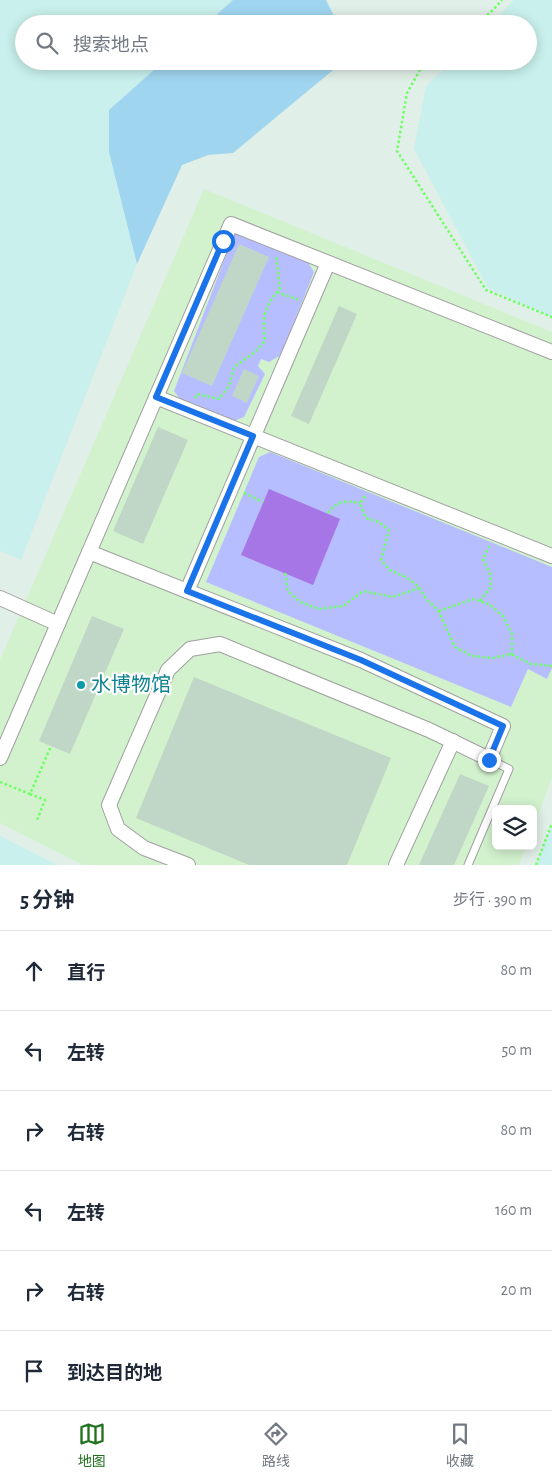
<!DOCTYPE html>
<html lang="zh">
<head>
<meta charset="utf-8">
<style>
  body { margin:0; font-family:"Alegreya Sans","Noto Sans SC",sans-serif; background:#f2f2f3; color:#1f2937 }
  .controls { position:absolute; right:15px; bottom:15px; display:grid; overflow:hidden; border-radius:8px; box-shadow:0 2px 12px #0003 }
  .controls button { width:45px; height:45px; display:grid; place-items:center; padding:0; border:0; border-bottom:1px solid #e0e1e3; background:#fff; color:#1f2937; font:25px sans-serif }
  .stop { position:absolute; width:15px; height:15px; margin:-11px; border:4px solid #1a73e8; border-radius:50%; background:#fff }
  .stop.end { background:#1a73e8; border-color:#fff; box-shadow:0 1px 5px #0008 }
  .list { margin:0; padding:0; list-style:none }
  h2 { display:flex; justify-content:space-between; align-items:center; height:65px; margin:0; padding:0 20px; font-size:21px }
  h2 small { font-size:16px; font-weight:400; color:#747a83 }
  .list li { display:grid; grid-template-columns:32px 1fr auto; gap:15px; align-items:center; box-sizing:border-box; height:80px; padding:0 20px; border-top:1px solid #e0e1e3 }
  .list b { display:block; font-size:19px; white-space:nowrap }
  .list em { font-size:16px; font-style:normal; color:#747a83 }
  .icon { flex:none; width:28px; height:28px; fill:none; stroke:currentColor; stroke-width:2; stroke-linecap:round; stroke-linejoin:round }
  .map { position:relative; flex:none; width:552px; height:865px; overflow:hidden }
  .search { position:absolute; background:#fff; box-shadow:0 2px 12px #0003; left:15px; right:15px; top:15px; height:55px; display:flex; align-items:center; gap:12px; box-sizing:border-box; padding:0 18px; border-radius:28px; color:#747a83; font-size:19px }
  .sheet { height:545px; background:#fff }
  nav { display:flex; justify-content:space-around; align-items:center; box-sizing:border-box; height:70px; border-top:1px solid #e0e1e3; background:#fff; font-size:14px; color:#747a83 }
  nav a { display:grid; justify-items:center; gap:2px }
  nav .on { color:#21711e }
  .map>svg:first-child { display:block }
</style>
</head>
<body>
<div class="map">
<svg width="552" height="865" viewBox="0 0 552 865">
  <rect width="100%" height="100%" fill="#e0efe7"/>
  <path fill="#d2f2cd" d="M204,189L552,332V778L533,828V809H496V846H526L519,865H83L0,823V660Z"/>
  <g fill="#c9f0ec">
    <path d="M0,0H233L206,24H24V61H164L109,110V152L137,264L21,560L0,551Z"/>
    <path d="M514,0H552V317L488,288L414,149L426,86L452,61H528V24H490Z"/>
    <path d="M552,825V865H536Z"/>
    <path d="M0,836L57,865H0Z"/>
  </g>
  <g fill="#a0d5ef">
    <path d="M233,0H326L338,24H206Z"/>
    <path d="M164,61H344L233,153L208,155L182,165L137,264L109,152V110Z"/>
  </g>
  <g fill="#b7beff">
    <path d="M235,232L306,259L314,272L281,355L269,362L261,359L258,366L265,374L244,417L234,421L182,402L174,391Z"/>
    <path d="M270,452L552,567V668L547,679L528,669L511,707L206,582L259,457Z"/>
  </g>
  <path fill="#a675e6" d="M269,489L340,519L313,585L241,555Z"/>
  <g fill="#c0d6c6">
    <path d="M239,244L269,257L212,386L182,373Z"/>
    <path d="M339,306L357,314L309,424L291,416Z"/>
    <path d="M244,369L259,376L247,403L232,396Z"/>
    <path d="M158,427L188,440L143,544L113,531Z"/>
    <path d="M92,616L124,629L70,754L39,741Z"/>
    <path d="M194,677L391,758L347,865H249L136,818Z"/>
    <path d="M460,774L489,786L454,865H419Z"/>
  </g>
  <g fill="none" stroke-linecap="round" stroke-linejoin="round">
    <g stroke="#a0a0a0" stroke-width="9">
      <path id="lane" d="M468,865L509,769L489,759"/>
    </g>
    <g stroke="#a0a0a0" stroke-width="16">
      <g id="street">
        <path d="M156,397L552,556"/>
        <path d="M89,552L361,660L503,726L489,759L429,730L220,644L190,649L168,670L109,805L118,829L144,848L188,865"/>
        <path d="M187,591L328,263"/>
        <path d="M0,598L58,624"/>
        <path d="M0,758L231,224L552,352"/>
        <path d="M396,865L453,741"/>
      </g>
    </g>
    <g stroke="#6dff61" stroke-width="2.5" stroke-dasharray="2.5 2.5" stroke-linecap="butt">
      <path d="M475,24L491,12L502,0"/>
      <path d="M425,61L407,93L397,151L486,290L552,317"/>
      <path d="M277,292L299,300"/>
      <path d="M195,398L197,394L219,399L229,386L234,367L255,352L265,341C263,316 263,307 280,289L276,255"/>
      <path d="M244,493L263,502"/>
      <path d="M365,496L360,504L366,518L379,522L389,530L381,560L390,570L406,577L418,586L426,599L438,610L455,647L472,656L493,658L511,654L531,664L552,666"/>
      <path d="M328,513C337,501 345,500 360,503"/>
      <path d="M285,573L288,591L300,602L319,609L343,606L363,591L393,597L419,588"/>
      <path d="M480,601L491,587L490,573L483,559L489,546"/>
      <path d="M439,611L473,599L489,604L503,616L512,634V655"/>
      <path d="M0,782L30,794L51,746"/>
      <path d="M30,794L45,800L37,820"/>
      <path d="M536,865L552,823"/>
    </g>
    <use href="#lane" stroke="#fff" stroke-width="7"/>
    <use href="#street" stroke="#fff" stroke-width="14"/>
  </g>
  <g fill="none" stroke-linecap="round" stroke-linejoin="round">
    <path stroke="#1a73e8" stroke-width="6" d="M223,241L156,397L253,436L187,591L361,660L503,726L489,760"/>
  </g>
  <circle fill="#0f9aa8" stroke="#fff" stroke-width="2" cx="81" cy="685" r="5"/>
  <g text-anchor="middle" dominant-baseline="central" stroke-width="4.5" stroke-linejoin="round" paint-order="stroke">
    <g font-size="20" fill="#0d838f" stroke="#fff" text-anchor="start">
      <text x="91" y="685">水博物馆</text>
    </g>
  </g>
</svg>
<div class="controls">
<button><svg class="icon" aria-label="layers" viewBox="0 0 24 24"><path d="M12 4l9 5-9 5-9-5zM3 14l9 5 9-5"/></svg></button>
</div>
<div class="stop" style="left:223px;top:241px"></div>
<div class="stop end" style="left:489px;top:760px"></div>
<div class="search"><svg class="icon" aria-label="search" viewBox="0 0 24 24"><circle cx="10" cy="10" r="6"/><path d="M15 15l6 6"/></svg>搜索地点</div>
</div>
<section class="sheet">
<h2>5 分钟<small>步行 · 390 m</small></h2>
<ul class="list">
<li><svg class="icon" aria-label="ahead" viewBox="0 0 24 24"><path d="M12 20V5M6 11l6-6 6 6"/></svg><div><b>直行</b></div><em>80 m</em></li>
<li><svg class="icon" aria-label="left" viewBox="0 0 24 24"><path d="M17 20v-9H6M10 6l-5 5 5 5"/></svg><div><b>左转</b></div><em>50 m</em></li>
<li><svg class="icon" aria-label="right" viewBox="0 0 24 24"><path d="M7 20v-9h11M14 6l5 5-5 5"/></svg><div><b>右转</b></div><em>80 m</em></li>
<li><svg class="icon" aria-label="left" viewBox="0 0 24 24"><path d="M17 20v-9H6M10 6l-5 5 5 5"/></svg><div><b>左转</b></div><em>160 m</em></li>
<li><svg class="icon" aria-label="right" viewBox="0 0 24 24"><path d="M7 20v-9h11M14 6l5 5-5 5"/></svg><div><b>右转</b></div><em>20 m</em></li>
<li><svg class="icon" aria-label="arrive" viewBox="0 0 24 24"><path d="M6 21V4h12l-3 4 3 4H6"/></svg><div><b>到达目的地</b></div></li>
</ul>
</section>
<nav>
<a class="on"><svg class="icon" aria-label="map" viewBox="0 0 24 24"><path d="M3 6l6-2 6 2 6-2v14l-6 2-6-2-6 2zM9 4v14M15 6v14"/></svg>地图</a>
<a><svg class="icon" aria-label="directions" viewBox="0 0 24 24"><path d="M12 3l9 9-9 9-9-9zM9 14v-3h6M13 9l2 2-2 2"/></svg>路线</a>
<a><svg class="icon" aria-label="saved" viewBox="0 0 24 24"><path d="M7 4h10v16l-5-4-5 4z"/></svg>收藏</a>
</nav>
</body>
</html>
